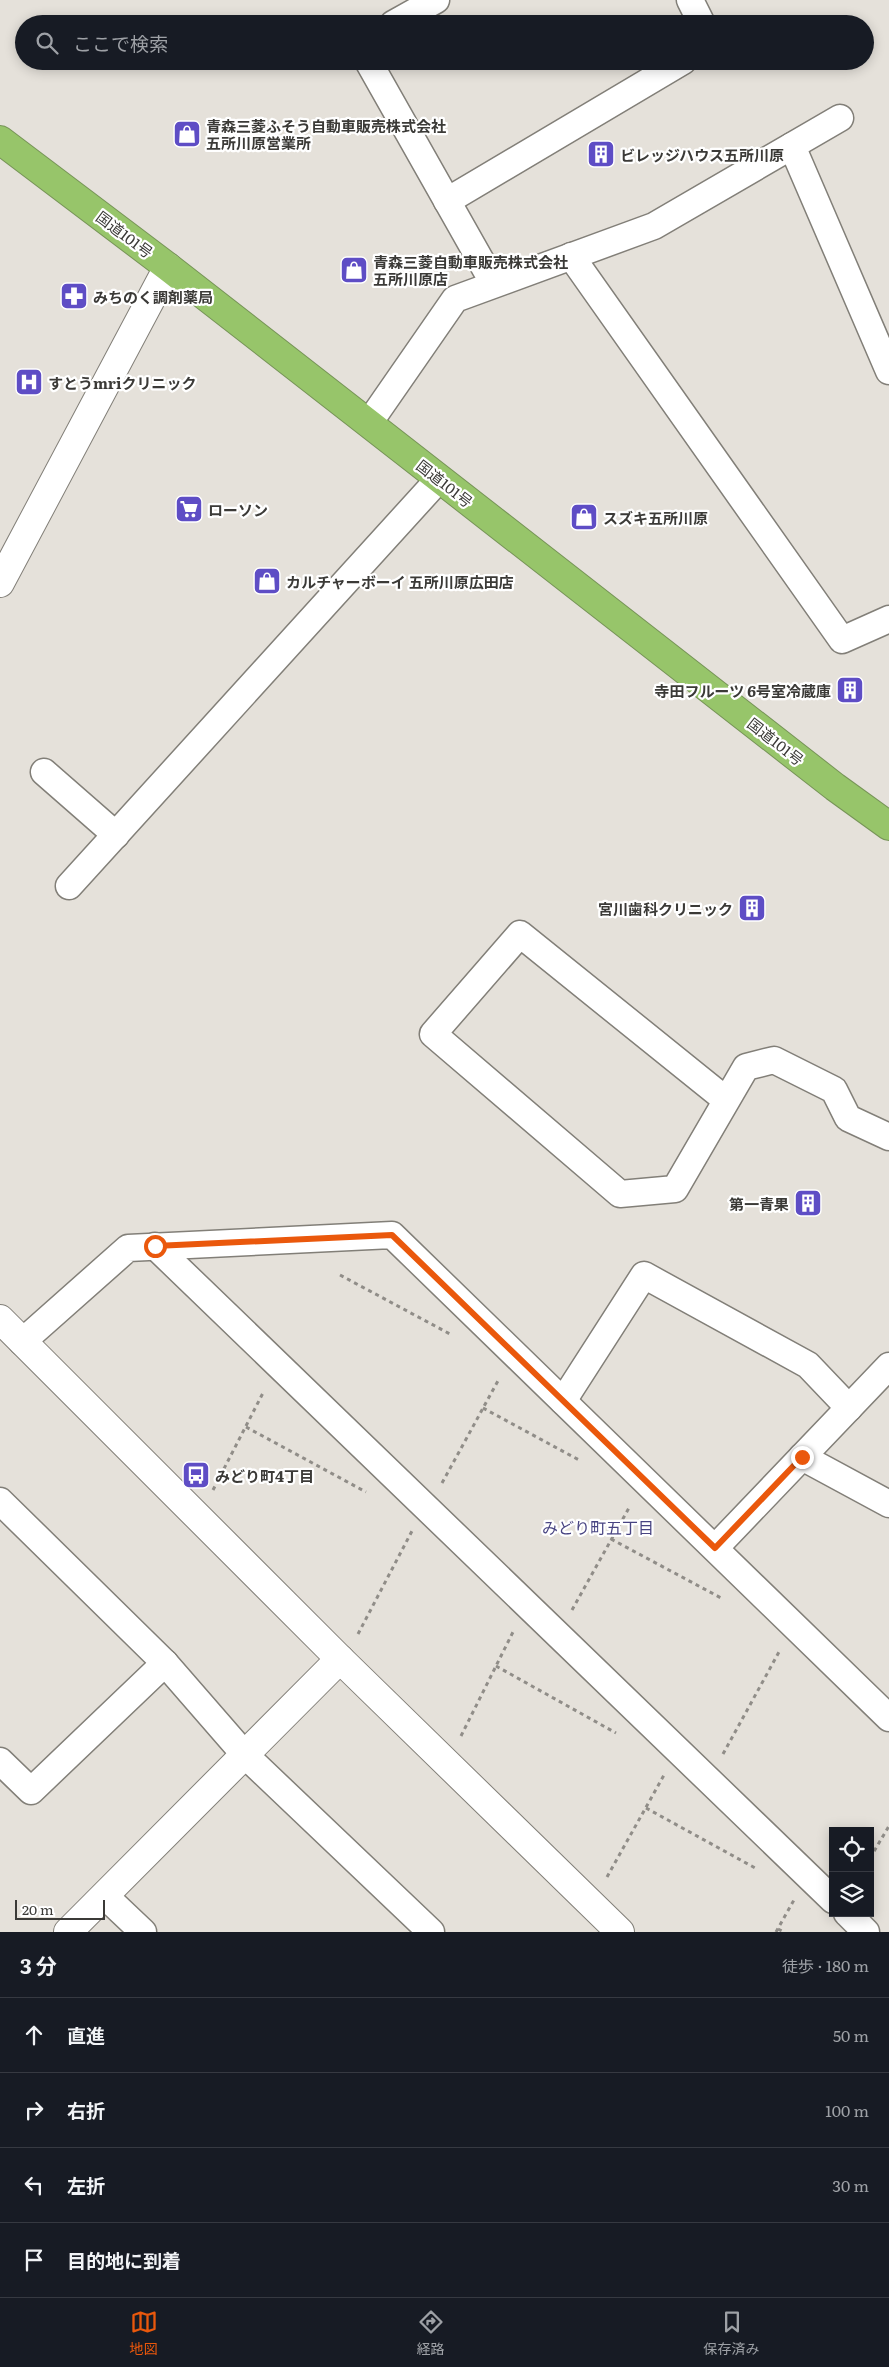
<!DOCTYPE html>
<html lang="ja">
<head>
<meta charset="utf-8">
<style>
  body { margin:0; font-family:Literata,"Noto Sans JP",serif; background:#242831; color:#f1f3f6 }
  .controls { position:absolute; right:15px; bottom:15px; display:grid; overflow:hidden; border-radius:0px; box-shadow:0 2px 12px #0003 }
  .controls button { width:45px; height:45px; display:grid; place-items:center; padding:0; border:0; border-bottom:1px solid #363941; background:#171b24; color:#f1f3f6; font:25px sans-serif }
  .scale { position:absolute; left:15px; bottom:12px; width:90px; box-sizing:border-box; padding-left:5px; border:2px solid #3b3a37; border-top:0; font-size:14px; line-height:18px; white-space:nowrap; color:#3b3a37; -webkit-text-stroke:4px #fff; paint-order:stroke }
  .stop { position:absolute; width:15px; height:15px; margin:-11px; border:4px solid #ea580c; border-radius:50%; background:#fff }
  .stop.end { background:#ea580c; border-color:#fff; box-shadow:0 1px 5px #0008 }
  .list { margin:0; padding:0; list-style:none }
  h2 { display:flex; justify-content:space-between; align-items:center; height:65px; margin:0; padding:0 20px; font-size:21px }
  h2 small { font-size:16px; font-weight:400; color:#9ea1a6 }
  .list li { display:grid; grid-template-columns:32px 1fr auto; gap:15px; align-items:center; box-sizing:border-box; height:75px; padding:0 20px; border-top:1px solid #363941 }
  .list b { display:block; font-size:19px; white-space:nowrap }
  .list em { font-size:16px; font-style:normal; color:#9ea1a6 }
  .icon { flex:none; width:28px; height:28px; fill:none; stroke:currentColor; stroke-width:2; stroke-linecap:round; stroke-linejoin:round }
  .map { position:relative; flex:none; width:889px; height:1932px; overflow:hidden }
  .search { position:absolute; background:#171b24; box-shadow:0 2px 12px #0003; left:15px; right:15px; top:15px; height:55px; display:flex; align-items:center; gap:12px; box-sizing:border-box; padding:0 18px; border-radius:28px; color:#9ea1a6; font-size:19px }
  .sheet { height:365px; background:#171b24 }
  nav { display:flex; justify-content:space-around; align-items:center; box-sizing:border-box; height:70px; border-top:1px solid #363941; background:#171b24; font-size:14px; color:#9ea1a6 }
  nav a { display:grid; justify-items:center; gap:2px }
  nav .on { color:#ea580c }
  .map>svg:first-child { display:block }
</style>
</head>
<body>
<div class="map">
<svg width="889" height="1932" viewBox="0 0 889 1932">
  <rect width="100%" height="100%" fill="#e5e1da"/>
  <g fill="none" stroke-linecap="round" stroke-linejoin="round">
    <g stroke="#827f78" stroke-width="29">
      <g id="street">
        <path d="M690,0L702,24"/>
        <path d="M393,24L436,0"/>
        <path d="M368,61L494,284"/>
        <path d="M792,146L889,371"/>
        <path d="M447,201L683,61"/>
        <path d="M571,256L842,640L889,619"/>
        <path d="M369,423L455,299L654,226L840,118"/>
        <path d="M44,772L116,835"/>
        <path d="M69,886L439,479"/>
        <path d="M726,1100L520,934L433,1034L620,1194L675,1189L746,1067L774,1060L834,1090L848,1118L889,1137"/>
        <path d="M155,1246L833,1900"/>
        <path d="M22,1342L128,1248L392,1235L889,1718"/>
        <path d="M563,1401L644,1275L808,1365L849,1408"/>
        <path d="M802,1457L889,1504"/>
        <path d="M0,1501L165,1663L245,1755L431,1932"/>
        <path d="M715,1548L889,1366"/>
        <path d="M0,1761L31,1791L165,1663"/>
        <path d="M105,1896L143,1932"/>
        <path d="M847,1913L866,1932"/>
      </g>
    </g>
    <g stroke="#827f78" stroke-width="30">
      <g id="secondary">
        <path d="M0,583L168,267"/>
        <path d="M0,1319L340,1659L620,1932"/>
        <path d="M68,1932L340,1659"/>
      </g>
    </g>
    <g stroke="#779458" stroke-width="30">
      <path id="highway" d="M0,140L168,267L835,787L889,826"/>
    </g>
    <g stroke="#908d88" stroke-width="3" stroke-dasharray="4 4" stroke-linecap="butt">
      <path d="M340,1275L450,1334"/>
      <path d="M483,1408L579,1460"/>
      <path d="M246,1427L366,1492"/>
      <path d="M442,1483L499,1379"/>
      <path d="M213,1490L264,1391"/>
      <path d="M611,1539L723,1599"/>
      <path d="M572,1610L630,1506"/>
      <path d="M358,1634L412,1531"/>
      <path d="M496,1666L616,1733"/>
      <path d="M461,1736L513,1632"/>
      <path d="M723,1754L779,1652"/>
      <path d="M646,1808L757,1869"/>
      <path d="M870,1858L889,1826"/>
      <path d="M607,1877L664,1775"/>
      <path d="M778,1929L784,1932"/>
      <path d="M776,1932L794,1900"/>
    </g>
    <use href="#street" stroke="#fff" stroke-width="26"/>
    <use href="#secondary" stroke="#fff" stroke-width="28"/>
    <use href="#highway" stroke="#97c56a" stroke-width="28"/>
  </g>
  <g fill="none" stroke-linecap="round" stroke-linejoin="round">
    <path stroke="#ea580c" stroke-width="6" d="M155,1246L392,1235L715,1548L802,1457"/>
  </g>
  <defs>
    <g id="shop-square" transform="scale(1.4375)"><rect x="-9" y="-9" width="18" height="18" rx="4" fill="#5e4dc5" stroke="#fff"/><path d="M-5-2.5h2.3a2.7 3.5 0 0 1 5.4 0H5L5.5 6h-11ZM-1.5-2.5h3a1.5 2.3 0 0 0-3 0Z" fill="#fff"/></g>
    <g id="building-square" transform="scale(1.4375)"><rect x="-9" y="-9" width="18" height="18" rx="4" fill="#5e4dc5" stroke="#fff"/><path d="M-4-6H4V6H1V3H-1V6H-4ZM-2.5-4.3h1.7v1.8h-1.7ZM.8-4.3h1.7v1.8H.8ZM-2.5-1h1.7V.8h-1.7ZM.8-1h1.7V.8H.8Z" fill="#fff"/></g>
    <g id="pharmacy-square" transform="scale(1.4375)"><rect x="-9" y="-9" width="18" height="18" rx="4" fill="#5e4dc5" stroke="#fff"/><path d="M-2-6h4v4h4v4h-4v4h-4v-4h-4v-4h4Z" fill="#fff"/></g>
    <g id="hospital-square" transform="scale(1.4375)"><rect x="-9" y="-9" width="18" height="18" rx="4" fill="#5e4dc5" stroke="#fff"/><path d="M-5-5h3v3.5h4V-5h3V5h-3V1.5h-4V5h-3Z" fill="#fff"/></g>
    <g id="supermarket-square" transform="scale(1.4375)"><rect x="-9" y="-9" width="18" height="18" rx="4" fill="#5e4dc5" stroke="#fff"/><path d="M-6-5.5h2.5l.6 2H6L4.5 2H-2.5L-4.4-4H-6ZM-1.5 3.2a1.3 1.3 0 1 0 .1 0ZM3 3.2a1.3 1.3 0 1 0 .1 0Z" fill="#fff"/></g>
    <g id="bus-square" transform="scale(1.4375)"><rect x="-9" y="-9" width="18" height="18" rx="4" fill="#5e4dc5" stroke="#fff"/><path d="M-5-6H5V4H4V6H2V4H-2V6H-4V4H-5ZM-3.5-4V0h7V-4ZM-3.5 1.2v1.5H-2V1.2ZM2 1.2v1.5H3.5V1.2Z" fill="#fff"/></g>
  </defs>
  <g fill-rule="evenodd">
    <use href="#shop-square" x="187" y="134"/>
    <use href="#building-square" x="601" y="154"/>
    <use href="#shop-square" x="354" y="270"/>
    <use href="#pharmacy-square" x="74" y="296"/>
    <use href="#hospital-square" x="29" y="382"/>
    <use href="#supermarket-square" x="189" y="509"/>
    <use href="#shop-square" x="584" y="517"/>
    <use href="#shop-square" x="267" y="581"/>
    <use href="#building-square" x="850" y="690"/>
    <use href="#building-square" x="752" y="908"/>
    <use href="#building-square" x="808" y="1203"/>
    <use href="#bus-square" x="196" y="1475"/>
  </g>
  <g text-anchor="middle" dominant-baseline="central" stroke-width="4.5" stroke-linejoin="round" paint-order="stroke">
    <g font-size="15" font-weight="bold" fill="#3b3a37" stroke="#fff" text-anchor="start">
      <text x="206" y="125">青森三菱ふそう自動車販売株式会社<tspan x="206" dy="17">五所川原営業所</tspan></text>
      <text x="620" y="154">ビレッジハウス五所川原</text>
      <text x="373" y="261">青森三菱自動車販売株式会社<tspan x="373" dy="17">五所川原店</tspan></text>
      <text x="93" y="296">みちのく調剤薬局</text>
      <text x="48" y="382">すとうmriクリニック</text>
      <text x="208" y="509">ローソン</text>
      <text x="603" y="517">スズキ五所川原</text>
      <text x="286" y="581">カルチャーボーイ 五所川原広田店</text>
      <text x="831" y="690" text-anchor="end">寺田フルーツ 6号室冷蔵庫</text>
      <text x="733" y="908" text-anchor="end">宮川歯科クリニック</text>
      <text x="789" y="1203" text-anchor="end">第一青果</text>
      <text x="215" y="1475">みどり町4丁目</text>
    </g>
    <g font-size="15" fill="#3b3a37" stroke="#fff">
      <text transform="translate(125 234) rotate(37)">国道101号</text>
      <text transform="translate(445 483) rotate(38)">国道101号</text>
      <text transform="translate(776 741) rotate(38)">国道101号</text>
    </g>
    <g font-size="16" fill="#484482" stroke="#fff">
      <text x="598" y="1527">みどり町五丁目</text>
    </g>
  </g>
</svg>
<div class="controls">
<button><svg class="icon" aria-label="locate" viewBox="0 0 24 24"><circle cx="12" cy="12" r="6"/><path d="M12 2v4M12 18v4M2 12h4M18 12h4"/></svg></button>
<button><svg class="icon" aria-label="layers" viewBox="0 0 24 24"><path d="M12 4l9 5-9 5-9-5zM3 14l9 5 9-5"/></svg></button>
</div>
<div class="scale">20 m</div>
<div class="stop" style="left:155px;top:1246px"></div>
<div class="stop end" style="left:802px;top:1457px"></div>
<div class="search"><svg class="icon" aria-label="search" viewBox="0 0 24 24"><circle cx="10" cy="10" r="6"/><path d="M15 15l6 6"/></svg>ここで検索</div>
</div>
<section class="sheet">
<h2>3 分<small>徒歩 · 180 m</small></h2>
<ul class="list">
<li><svg class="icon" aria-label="ahead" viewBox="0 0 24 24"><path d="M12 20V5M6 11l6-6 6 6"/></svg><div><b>直進</b></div><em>50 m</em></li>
<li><svg class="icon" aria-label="right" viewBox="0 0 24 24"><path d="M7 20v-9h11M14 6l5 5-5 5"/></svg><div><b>右折</b></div><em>100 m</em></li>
<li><svg class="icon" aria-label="left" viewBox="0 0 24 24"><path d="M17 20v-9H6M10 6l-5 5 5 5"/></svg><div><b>左折</b></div><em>30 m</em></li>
<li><svg class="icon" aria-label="arrive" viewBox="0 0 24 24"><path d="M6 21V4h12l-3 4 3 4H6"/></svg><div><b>目的地に到着</b></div></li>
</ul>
</section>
<nav>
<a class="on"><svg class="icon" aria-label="map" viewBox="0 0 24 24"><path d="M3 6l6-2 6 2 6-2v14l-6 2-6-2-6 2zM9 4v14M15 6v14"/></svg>地図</a>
<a><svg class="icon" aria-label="directions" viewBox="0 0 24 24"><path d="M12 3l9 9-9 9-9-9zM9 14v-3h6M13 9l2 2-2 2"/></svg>経路</a>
<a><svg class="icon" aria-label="saved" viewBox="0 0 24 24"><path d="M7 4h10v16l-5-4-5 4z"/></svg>保存済み</a>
</nav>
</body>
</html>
